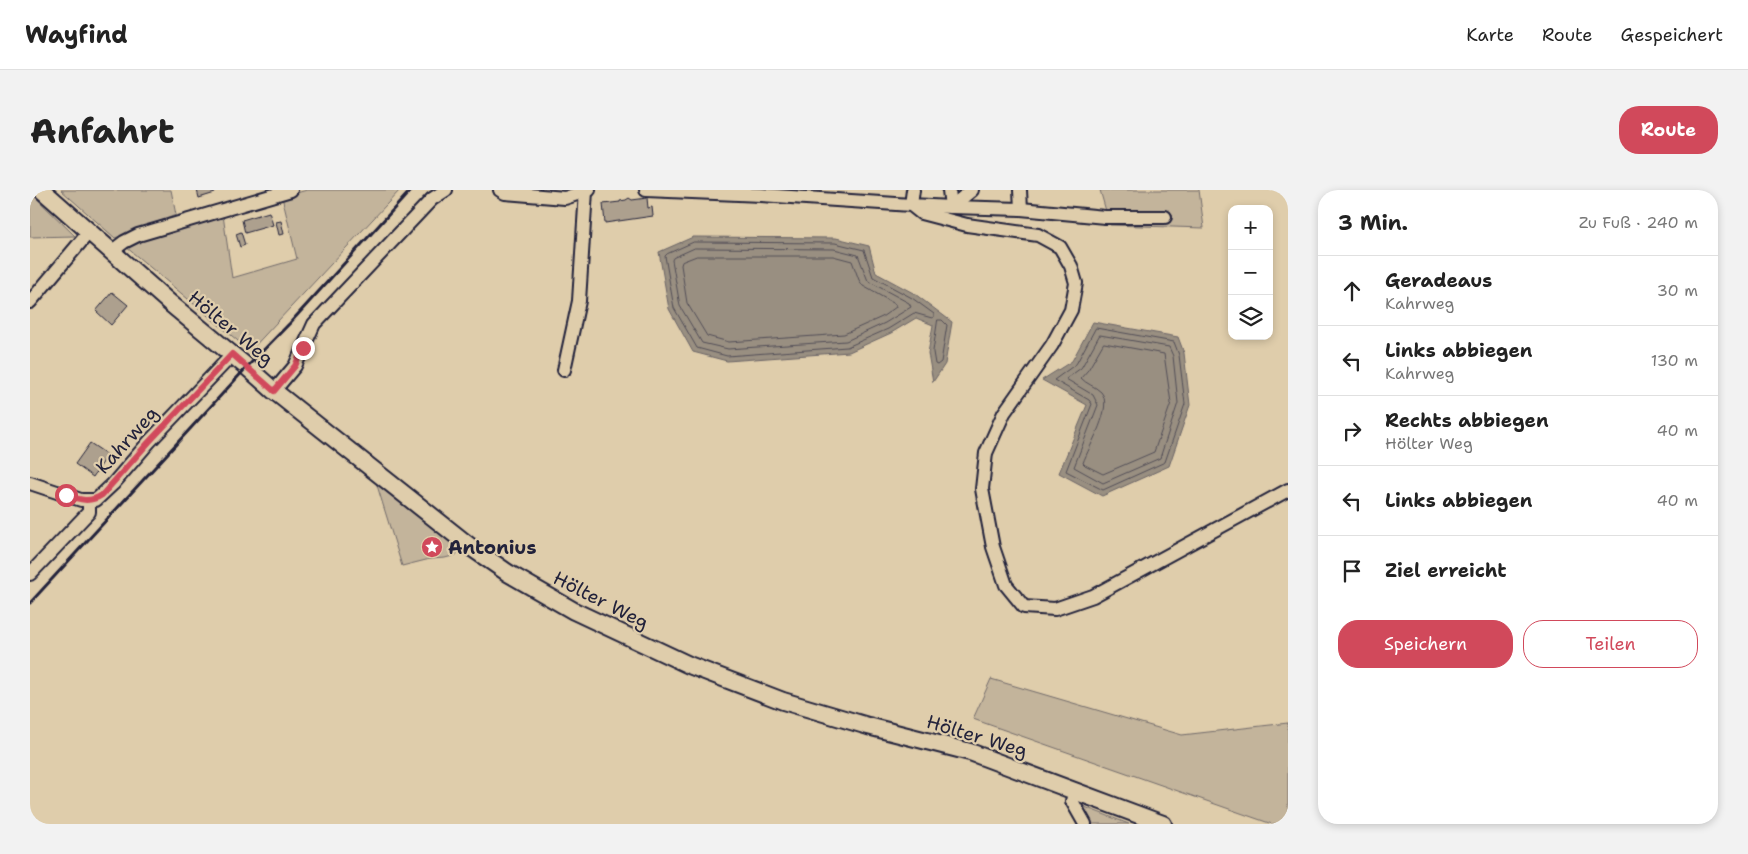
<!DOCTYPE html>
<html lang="de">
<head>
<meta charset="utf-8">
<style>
  body { margin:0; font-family:"Shantell Sans",sans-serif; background:#f2f2f2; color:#222 }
  .controls { position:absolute; right:15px; top:15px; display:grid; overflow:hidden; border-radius:10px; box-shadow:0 2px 8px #0003 }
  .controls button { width:45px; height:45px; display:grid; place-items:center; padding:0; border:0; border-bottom:1px solid #e0e0e0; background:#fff; color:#222; font:25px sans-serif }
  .stop { position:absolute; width:15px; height:15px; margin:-11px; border:4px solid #d1495b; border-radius:50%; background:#fff }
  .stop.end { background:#d1495b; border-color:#fff; box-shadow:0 1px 5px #0008 }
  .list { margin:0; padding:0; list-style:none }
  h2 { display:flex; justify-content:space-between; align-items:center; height:65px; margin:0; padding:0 20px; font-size:21px }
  h2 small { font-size:16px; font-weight:400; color:#767676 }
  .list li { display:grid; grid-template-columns:32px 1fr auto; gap:15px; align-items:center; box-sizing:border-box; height:70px; padding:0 20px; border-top:1px solid #e0e0e0 }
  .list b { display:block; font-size:19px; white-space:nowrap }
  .list p { margin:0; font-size:16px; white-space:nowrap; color:#767676 }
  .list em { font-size:16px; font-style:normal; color:#767676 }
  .actions { display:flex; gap:10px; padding:15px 20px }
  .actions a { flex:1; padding:11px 0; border:1px solid #d1495b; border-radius:20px; text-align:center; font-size:18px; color:#d1495b }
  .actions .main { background:#d1495b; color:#fff }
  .icon { flex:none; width:28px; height:28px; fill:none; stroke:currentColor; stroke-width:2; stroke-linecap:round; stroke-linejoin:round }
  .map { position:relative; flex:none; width:1258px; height:634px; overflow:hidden; border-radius:20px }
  header { display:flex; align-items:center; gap:30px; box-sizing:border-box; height:70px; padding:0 25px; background:#fff; border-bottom:1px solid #e0e0e0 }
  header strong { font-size:24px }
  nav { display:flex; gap:28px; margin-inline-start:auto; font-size:18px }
  .intro { display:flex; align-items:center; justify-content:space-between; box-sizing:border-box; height:120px; padding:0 30px }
  h1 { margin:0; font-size:35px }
  .button { padding:12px 22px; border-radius:20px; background:#d1495b; color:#fff; font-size:18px; font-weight:700 }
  main { display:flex; gap:30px; padding:0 30px }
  aside { flex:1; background:#fff; border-radius:20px; box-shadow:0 2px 8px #0003 }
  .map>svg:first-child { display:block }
</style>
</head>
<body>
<header>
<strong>Wayfind</strong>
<nav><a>Karte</a><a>Route</a><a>Gespeichert</a></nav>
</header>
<div class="intro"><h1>Anfahrt</h1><a class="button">Route</a></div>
<main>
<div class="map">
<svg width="1258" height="634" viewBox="0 0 1258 634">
  <rect width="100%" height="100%" fill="#dfcdab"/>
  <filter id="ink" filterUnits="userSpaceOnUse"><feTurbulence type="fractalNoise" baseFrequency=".02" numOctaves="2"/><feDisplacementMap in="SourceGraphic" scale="10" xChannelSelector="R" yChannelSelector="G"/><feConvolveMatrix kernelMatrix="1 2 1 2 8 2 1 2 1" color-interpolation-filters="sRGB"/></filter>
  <g filter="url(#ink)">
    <g fill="#c3b49b" stroke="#726b6b">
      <path d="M31,0H141L146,25L85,48Z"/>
      <path d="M277,0H370L220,161L96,57L111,48L193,25L202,88L267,69L252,7Z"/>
      <path d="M1070,0H1169L1174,38L1080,35Z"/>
      <path d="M0,2L45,46L0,47Z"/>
      <path d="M346,292L429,360L426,365L415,368L400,369L372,376Z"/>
      <path d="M961,489L1152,545L1258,533V634H1242L943,529Z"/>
      <path d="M1052,616L1099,634H1062Z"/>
    </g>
    <g fill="#998f81" stroke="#696365">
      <path d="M663,47L806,48L839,56L846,83L885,104L922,132L915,174L903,192L898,163L903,135L886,128L861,143L819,162L697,171L663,162L639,119L629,62Z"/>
      <path d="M1063,132L1148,147L1154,163L1160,215L1139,276L1072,306L1029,283L1057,215L1012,190L1042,171Z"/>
    </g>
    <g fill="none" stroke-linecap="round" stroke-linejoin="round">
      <g stroke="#524e57" stroke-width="1">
        <path d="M664,52L805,53L834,60L843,87L882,108L904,124V127L902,128L884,123L858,139L817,157L697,166L667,158L644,118L635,66L637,64Z"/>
        <path d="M665,58L804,59L828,65L838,91L879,113L881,117L855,133L816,151L698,159L672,153L650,116L642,70L643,68Z"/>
        <path d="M667,66H803L822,71L829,90L833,96L865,114L866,117L852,127L814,144L699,152L677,146L657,113L651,75L652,72Z"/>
        <path d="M908,130H912L917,135L911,172L907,175L905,174L903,162Z"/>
        <path d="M1066,138L1144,152L1149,165L1155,214L1135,272L1073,300L1036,281L1062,214L1059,210L1024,190L1046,174Z"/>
        <path d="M1070,145L1139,157L1143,166L1148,213L1130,268L1073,293L1044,277L1068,215L1063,205L1036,189L1051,178Z"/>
        <path d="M1074,153L1134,164L1141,213L1124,262L1073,284L1055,275L1053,273C1059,256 1084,217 1071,202C1065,196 1056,194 1051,188L1058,180Z"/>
      </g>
    </g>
    <g fill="#ada08e" stroke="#22223b">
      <path d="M167,0H184L185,3L169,8Z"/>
      <path d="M599,8L602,10L617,8L618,18L622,17L623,26L575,33L573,14L590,12V11L596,10Z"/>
      <path d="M239,22L243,35L215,43L212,30Z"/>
      <path d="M251,31L254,44L249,45L246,32Z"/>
      <path d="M211,42L215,55L210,57L206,44Z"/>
      <path d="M82,102L98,115L81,135L66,121Z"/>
      <path d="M60,253L78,265L63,287L45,274Z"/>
    </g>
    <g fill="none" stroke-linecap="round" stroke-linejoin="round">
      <g stroke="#22223b" stroke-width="16">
        <g id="minor">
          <path d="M470,0L475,3L535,8L559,0"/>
          <path d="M616,0L731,5L881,15L891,23L937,35L1008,45L1030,57L1041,76L1046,93L1041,120L1022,155L974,223L956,263L952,299L963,357L976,395L994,417L1025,419L1063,406L1258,300"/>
          <path d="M883,0L881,15L921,17L942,0"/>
          <path d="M919,0L921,17L991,19L1075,27H1135"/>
          <path d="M990,0L991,19"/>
          <path d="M81,62L94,52L108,45L261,0"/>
          <path d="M0,112L59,42"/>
          <path d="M534,180L549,111L556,1L554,0"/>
          <path d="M244,201L265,176L284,134L402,9L416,0"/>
          <path d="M0,293L51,310H66L83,294L119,252L202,165"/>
          <path d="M0,384L59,322V311"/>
          <path d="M1045,600L1042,611L1055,634"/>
        </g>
      </g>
      <g stroke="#22223b" stroke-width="20">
        <path id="major" d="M12,0L141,114L217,177L244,201L442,358L478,383L544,421L659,475L753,511L838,536L940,562L1133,634"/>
      </g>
      <use href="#minor" stroke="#dfcdab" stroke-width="12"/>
      <use href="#major" stroke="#dfcdab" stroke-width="16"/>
      <path stroke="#22223b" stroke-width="3" d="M0,413L217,177L260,133L381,0"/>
    </g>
  </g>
  <g fill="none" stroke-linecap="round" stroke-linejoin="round" filter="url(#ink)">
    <path stroke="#d1495b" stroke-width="6" d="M36,305C50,310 60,313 72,305L119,252L202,164L244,201L265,176L273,158"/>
  </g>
  <defs>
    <g id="sight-disc" transform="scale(1.125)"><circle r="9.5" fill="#d1495b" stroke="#dfcdab"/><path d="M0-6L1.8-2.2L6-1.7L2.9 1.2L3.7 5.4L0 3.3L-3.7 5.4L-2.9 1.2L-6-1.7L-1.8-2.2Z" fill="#fff"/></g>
  </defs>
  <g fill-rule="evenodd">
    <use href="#sight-disc" x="402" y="357"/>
  </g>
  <g text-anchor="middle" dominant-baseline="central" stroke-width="4.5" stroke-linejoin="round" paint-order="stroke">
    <g font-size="19" fill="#22223b" stroke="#dfcdab">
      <text transform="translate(201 138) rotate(40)">Hölter Weg</text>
      <text transform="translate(97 250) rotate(-48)">Kahrweg</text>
      <text transform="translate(571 410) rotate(27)">Hölter Weg</text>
      <text transform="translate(947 546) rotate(17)">Hölter Weg</text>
    </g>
    <g font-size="19" font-weight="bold" fill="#22223b" stroke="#dfcdab" text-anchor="start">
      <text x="418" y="357">Antonius</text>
    </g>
  </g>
</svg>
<div class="controls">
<button>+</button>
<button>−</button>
<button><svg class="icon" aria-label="layers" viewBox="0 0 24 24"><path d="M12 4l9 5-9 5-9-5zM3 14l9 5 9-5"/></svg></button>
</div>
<div class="stop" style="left:36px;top:305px"></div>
<div class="stop end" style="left:273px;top:158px"></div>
</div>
<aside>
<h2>3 Min.<small>Zu Fuß · 240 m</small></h2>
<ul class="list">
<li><svg class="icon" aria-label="ahead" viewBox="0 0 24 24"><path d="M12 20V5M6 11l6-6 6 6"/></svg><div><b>Geradeaus</b><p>Kahrweg</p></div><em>30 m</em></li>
<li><svg class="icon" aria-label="left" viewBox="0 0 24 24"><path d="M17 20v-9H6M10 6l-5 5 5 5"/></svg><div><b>Links abbiegen</b><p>Kahrweg</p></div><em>130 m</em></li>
<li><svg class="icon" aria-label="right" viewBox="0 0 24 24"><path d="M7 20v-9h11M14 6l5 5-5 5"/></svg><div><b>Rechts abbiegen</b><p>Hölter Weg</p></div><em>40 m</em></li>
<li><svg class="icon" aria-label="left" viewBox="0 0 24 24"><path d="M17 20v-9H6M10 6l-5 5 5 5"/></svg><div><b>Links abbiegen</b></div><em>40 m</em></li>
<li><svg class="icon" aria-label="arrive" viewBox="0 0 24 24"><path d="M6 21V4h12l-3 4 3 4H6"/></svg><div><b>Ziel erreicht</b></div></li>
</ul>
<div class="actions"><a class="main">Speichern</a><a>Teilen</a></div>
</aside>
</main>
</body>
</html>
